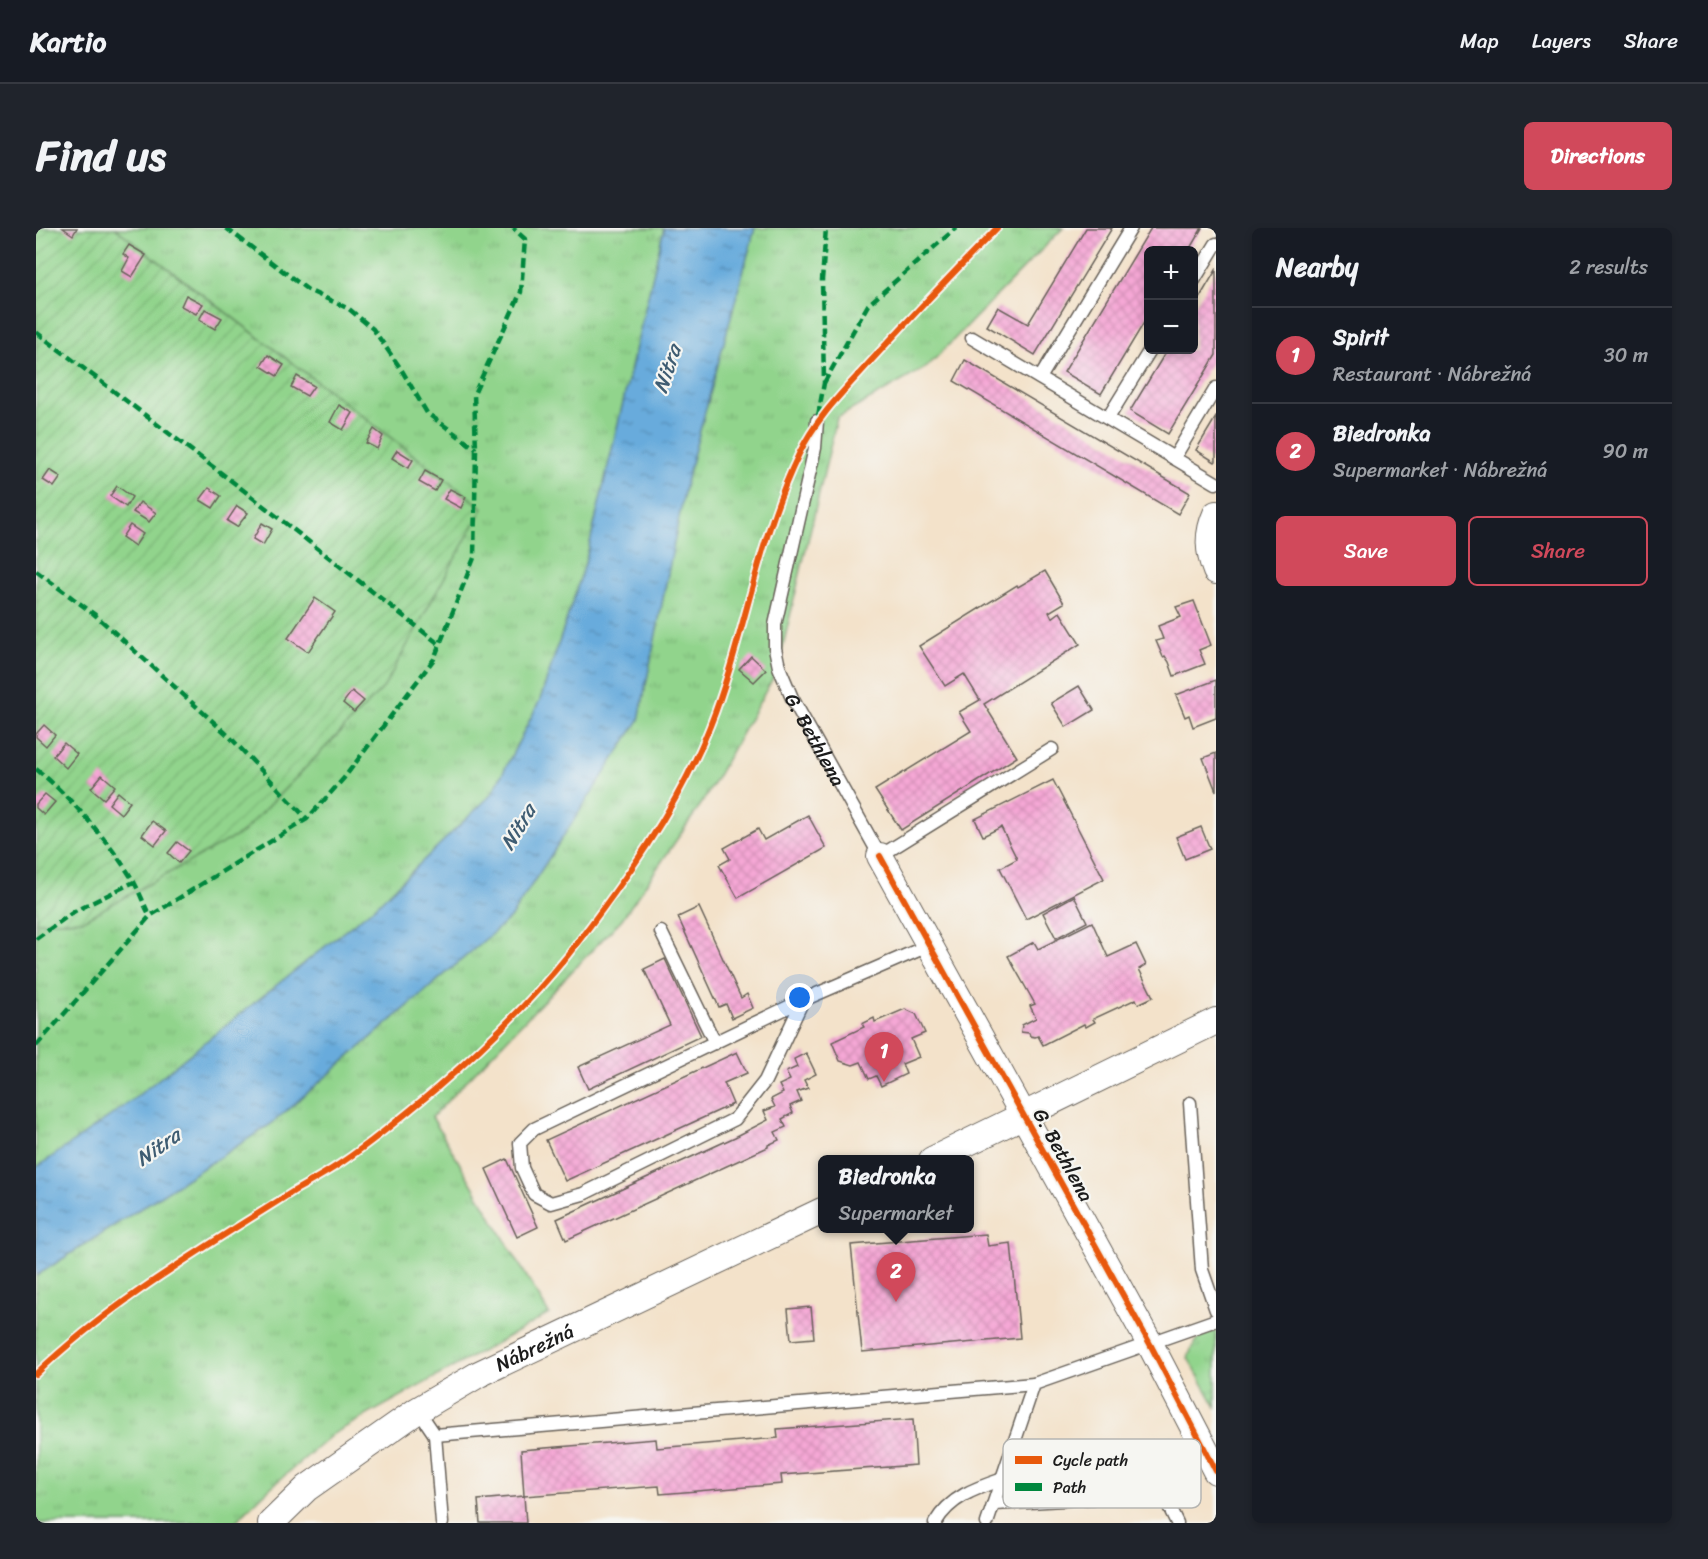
<!DOCTYPE html>
<html lang="en">
<head>
<meta charset="utf-8">
<style>
  body { margin:0; font-family:Sriracha,sans-serif; background:#20242c; color:#f1f3f6 }
  .controls { position:absolute; right:18px; top:18px; display:grid; overflow:hidden; border-radius:9px; box-shadow:0 3px 9px #0003 }
  .controls button { width:54px; height:54px; display:grid; place-items:center; padding:0; border:0; border-bottom:2px solid #363941; background:#171b24; color:#f1f3f6; font:30px sans-serif }
  .you { position:absolute; left:764px; top:770px; width:21px; height:21px; margin:-15px; border:4px solid #fff; border-radius:50%; background:#1a73e8; box-shadow:0 0 0 9px #1a73e833 }
  .badge { display:grid; place-items:center; width:39px; height:39px; border-radius:50%; background:#d1495b; color:#fff; font-size:20px; font-weight:700 }
  .pin { position:absolute; translate:-50% -50px; filter:drop-shadow(0 2px 3px #0008) }
  .pin::after { content:''; position:absolute; top:32px; width:21px; height:18px; background:inherit; clip-path:polygon(0 0,100% 0,50% 100%) }
  .popup { position:absolute; left:782px; top:927px; width:156px; height:78px; box-sizing:border-box; display:grid; place-content:center; border-radius:9px; background:#171b24; filter:drop-shadow(0 2px 4px #0005); font-size:20px; white-space:nowrap; color:#9ea1a6 }
  .popup b { font-size:22px; color:#f1f3f6 }
  .popup::after { content:''; position:absolute; left:50%; top:100%; margin-left:-12px; border:12px solid transparent; border-top-color:#171b24 }
  .list { margin:0; padding:0; list-style:none }
  h2 { display:flex; justify-content:space-between; align-items:center; height:78px; margin:0; padding:0 24px; font-size:26px }
  h2 small { font-size:20px; font-weight:400; color:#9ea1a6 }
  .list li { display:grid; grid-template-columns:39px 1fr auto; gap:18px; align-items:center; box-sizing:border-box; height:96px; padding:0 24px; border-top:2px solid #363941 }
  .list b { display:block; font-size:22px; white-space:nowrap }
  .list p { margin:0; font-size:20px; white-space:nowrap; color:#9ea1a6 }
  .list em { font-size:20px; font-style:normal; color:#9ea1a6 }
  .actions { display:flex; gap:12px; padding:18px 24px }
  .actions a { flex:1; padding:14px 0; border:2px solid #d1495b; border-radius:9px; text-align:center; font-size:21px; color:#d1495b }
  .actions .main { background:#d1495b; color:#fff }
  .map { position:relative; flex:none; width:1180px; height:1295px; overflow:hidden; border-radius:9px }
  header { display:flex; align-items:center; gap:36px; box-sizing:border-box; height:84px; padding:0 30px; background:#171b24; border-bottom:2px solid #363941 }
  header strong { font-size:28px }
  nav { display:flex; gap:33px; margin-inline-start:auto; font-size:21px }
  .intro { display:flex; align-items:center; justify-content:space-between; box-sizing:border-box; height:144px; padding:0 36px }
  h1 { margin:0; font-size:42px }
  .button { padding:15px 27px; border-radius:9px; background:#d1495b; color:#fff; font-size:21px; font-weight:700 }
  main { display:flex; gap:36px; padding:0 36px }
  aside { flex:1; background:#171b24; border-radius:9px; box-shadow:0 3px 9px #0003 }
  .map>svg:first-child { display:block }
</style>
</head>
<body>
<header>
<strong>Kartio</strong>
<nav><a>Map</a><a>Layers</a><a>Share</a></nav>
</header>
<div class="intro"><h1>Find us</h1><a class="button">Directions</a></div>
<main>
<div class="map">
<svg width="1180" height="1295" viewBox="0 0 1180 1295">
  <defs>
    <pattern id="grass-tufts" width="24" height="20" patternUnits="userSpaceOnUse" patternTransform="scale(1.5)"><rect width="24" height="20" fill="#91d48c"/><path d="M3 7l-1-3M5 7V3M7 7l1-3M15 17l-1-3M17 17v-4M19 17l1-3" fill="none" stroke="#7cb578"/></pattern>
    <pattern id="garden-furrows" width="10" height="10" patternUnits="userSpaceOnUse" patternTransform="scale(1.5)"><rect width="10" height="10" fill="#91d48c"/><path d="M-1 1l2-2M0 10L10 0M9 11l2-2" fill="none" stroke="#7cb578"/></pattern>
    <pattern id="water-ripples" width="26" height="14" patternUnits="userSpaceOnUse" patternTransform="scale(1.5)"><rect width="26" height="14" fill="#67abdc"/><path d="M2 4q2-2 4 0t4 0M15 11q2-2 4 0t4 0" fill="none" stroke="#548ab2"/></pattern>
    <pattern id="building-cross-hatch" width="8" height="8" patternUnits="userSpaceOnUse" patternTransform="scale(1.5)"><rect width="8" height="8" fill="#f5a7d5"/><path d="M0 0l8 8M0 8l8-8" fill="none" stroke="#d18fb6"/></pattern>
  </defs>
  <rect width="100%" height="100%" fill="#f6f6f2"/>
  <filter id="ink" filterUnits="userSpaceOnUse"><feTurbulence type="fractalNoise" baseFrequency=".0167" numOctaves="2"/><feDisplacementMap in="SourceGraphic" scale="12" xChannelSelector="R" yChannelSelector="G"/><feConvolveMatrix kernelMatrix="1 2 1 2 8 2 1 2 1" color-interpolation-filters="sRGB"/></filter>
  <filter id="wash" filterUnits="userSpaceOnUse"><feTurbulence type="fractalNoise" baseFrequency=".008" numOctaves="4" result="noise"/><feDisplacementMap in="SourceGraphic" scale="24" xChannelSelector="R" yChannelSelector="G"/><feGaussianBlur stdDeviation="1.35" result="paint"/><feColorMatrix in="noise" values="0 0 0 0 0 0 0 0 0 0 0 0 0 0 0 0 0 1.4 0 .05"/><feComposite in="paint" operator="in"/></filter>
  <g filter="url(#wash)">
    <rect width="100%" height="100%" fill="#f3e2ca"/>
    <g fill="url(#grass-tufts)" stroke="#567854" stroke-width="1.5">
      <path d="M79,0H628L549,336L504,472L456,566L340,678L90,877L0,940V694L47,692L447,280Z"/>
      <path d="M719,0H1027L891,139L801,190L741,443L668,572L586,691L396,889L513,1086L297,1206L233,1261L198,1295H0V1048L235,896L474,690L603,492L650,254Z"/>
      <path d="M1180,1103V1179L1152,1130C1157,1114 1164,1106 1180,1103Z"/>
    </g>
    <path fill="url(#garden-furrows)" stroke="#567854" stroke-width="1.5" d="M0,0H79L447,280L348,459L206,605L47,692L0,694Z"/>
    <path fill="url(#water-ripples)" stroke="#42647c" stroke-width="1.5" d="M628,0H719L650,254L603,492L474,690L235,896L0,1048V940L90,877L340,678L456,566L504,472L549,336Z"/>
    <g id="blocks">
      <g fill="url(#building-cross-hatch)">
        <path d="M27,0H41L37,7Z"/>
        <path d="M1050,0H1076L999,127L951,98L962,79L992,96Z"/>
        <path d="M1115,0H1166L1153,22H1112V88L1065,166L1028,144Z"/>
        <path d="M93,17L110,27L96,49L86,43L93,30L87,26Z"/>
        <path d="M1180,42V127L1132,206L1094,183L1131,122H1158V79Z"/>
        <path d="M150,67L167,76L160,86L145,78Z"/>
        <path d="M169,81L186,90L179,101L163,92Z"/>
        <path d="M232,127L248,137L241,148L225,138Z"/>
        <path d="M929,132L1154,265L1142,286L918,153Z"/>
        <path d="M261,148L278,158L271,168L255,159Z"/>
        <path d="M303,177L317,185L307,202L294,194Z"/>
        <path d="M1180,189V233L1179,234L1160,222Z"/>
        <path d="M338,201L347,208L341,221L330,215Z"/>
        <path d="M361,222L377,232L372,240L356,230Z"/>
        <path d="M14,242L25,249L18,259L7,252Z"/>
        <path d="M389,243L405,252L399,263L383,254Z"/>
        <path d="M81,258L96,269L90,279L74,268Z"/>
        <path d="M173,260L185,268L177,280L164,272Z"/>
        <path d="M414,261L430,269L425,280L408,271Z"/>
        <path d="M104,274L120,285L113,294L97,284Z"/>
        <path d="M201,278L212,285L201,299L191,293Z"/>
        <path d="M226,295L236,301L227,317L217,311Z"/>
        <path d="M94,297L107,306L99,318L86,309Z"/>
        <path d="M1009,343L1028,375L1013,384L1016,390L1024,384L1044,416L948,476L981,529L865,602L839,562L935,503L923,484L944,472L928,446L909,458L883,418L981,357L982,359Z"/>
        <path d="M279,370L299,384L272,424L252,410Z"/>
        <path d="M1158,373L1175,417L1163,422L1169,436L1138,448L1133,434L1129,428L1127,429L1120,413L1127,411L1122,398L1145,389L1140,379Z"/>
        <path d="M715,428L730,442L718,454L703,441Z"/>
        <path d="M1180,452V490L1157,499L1153,487L1149,489L1140,467Z"/>
        <path d="M1043,458L1058,482L1030,499L1015,475Z"/>
        <path d="M316,463L328,473L318,484L307,475Z"/>
        <path d="M8,497L19,507L10,518L0,509V506Z"/>
        <path d="M28,515L41,526L30,540L17,528Z"/>
        <path d="M1180,525V563L1167,530Z"/>
        <path d="M66,547L79,558L68,571L55,560Z"/>
        <path d="M1017,552L1068,651L990,691L964,640L981,631L965,599L947,608L939,591Z"/>
        <path d="M82,564L94,574L85,586L73,576Z"/>
        <path d="M9,566L19,574L8,587L0,580V576Z"/>
        <path d="M772,587L790,620L702,670L683,637L694,631L688,620L722,601L728,612Z"/>
        <path d="M116,593L130,603L119,617L106,607Z"/>
        <path d="M1165,599L1174,621L1149,631L1140,609Z"/>
        <path d="M141,614L153,623L143,635L132,625Z"/>
        <path d="M1038,668L1051,694L1020,710L1007,685Z"/>
        <path d="M663,679L705,770L711,766L717,780L696,790L690,776L683,779L642,689Z"/>
        <path d="M1056,694L1072,729L1100,716L1110,737L1103,741L1117,769L1102,776L1100,771L1057,791L1059,794L1050,799L1048,796L1007,817L1002,808L999,809L994,808L993,805L985,804L986,797L1000,790L994,778L999,776L972,728L998,714L1002,721Z"/>
        <path d="M629,731L665,808L552,861L542,839L634,797L608,741Z"/>
        <path d="M869,781L880,786L889,805L875,811L883,829L866,836L870,846L845,858L840,848L833,851L825,834L817,837L804,833L796,814L828,799L826,796L838,790L839,794Z"/>
        <path d="M701,824L711,845L688,855L697,876L529,953L510,912Z"/>
        <path d="M770,825L780,846L768,852L772,860L761,864L765,873L754,878L757,885L746,891L750,899L739,904L743,912L732,917V919L530,1012L521,991L699,909L732,892L728,883L739,879L735,871L747,865L743,857L754,852L750,844L761,839L758,831Z"/>
        <path d="M471,931L502,999L481,1009L450,941Z"/>
        <path d="M950,1006L952,1018L975,1015L984,1110L826,1124L815,1017Z"/>
        <path d="M775,1079L778,1110L755,1112L752,1081Z"/>
        <path d="M877,1191L880,1237L745,1247L746,1256L624,1266L623,1258L488,1268L485,1222L620,1211L621,1220L742,1210L741,1201Z"/>
        <path d="M488,1268L490,1295H444L442,1272Z"/>
      </g>
    </g>
  </g>
  <g filter="url(#ink)">
    <use href="#blocks" fill-opacity="0" stroke="#676159" stroke-width="1.5"/>
    <g fill="none" stroke-linecap="round" stroke-linejoin="round">
      <g stroke="#676159" stroke-width="15">
        <g id="service">
          <path d="M1158,52L1180,16"/>
          <path d="M936,110L1180,255"/>
          <path d="M1004,150L1095,0"/>
          <path d="M1072,190L1114,122"/>
          <path id="s1" d="M781,193L779,220L739,397V420L743,439L756,470L844,628L1016,521"/>
          <path d="M1138,230L1180,160"/>
          <path d="M625,704L679,815"/>
          <path d="M767,772L729,853L699,891L547,966L515,975L498,966L486,940L484,915L498,901L767,772L894,717"/>
          <path d="M1154,875L1166,1042L1180,1082"/>
          <path d="M382,1182L399,1207L998,1156"/>
          <path d="M399,1207L406,1295"/>
          <path d="M959,1276L1127,1266L1141,1295"/>
          <path d="M899,1295C914,1269 940,1260 967,1251"/>
          <path d="M951,1295L998,1156L1180,1092"/>
        </g>
      </g>
      <g stroke="#676159" stroke-width="28">
        <g id="minor">
          <path d="M1180,286C1171,306 1172,323 1180,343"/>
          <path d="M844,628L1114,1116L1180,1243"/>
          <path d="M896,932L1180,793"/>
          <path id="s2" d="M235,1295L271,1260L382,1182L443,1146L786,983"/>
        </g>
      </g>
      <use href="#service" stroke="#fff" stroke-width="12"/>
      <use href="#minor" stroke="#fff" stroke-width="26"/>
      <g stroke="#00873e" stroke-width="4.5" stroke-dasharray="9 4.5" stroke-linecap="butt">
        <path d="M190,0L272,62L313,81L337,101L365,141L391,185L440,221"/>
        <path d="M0,104L202,258L403,416"/>
        <path d="M788,155L832,77L920,0"/>
        <path d="M782,188L788,155L786,52L790,0"/>
        <path d="M0,343L58,386L193,508L271,591"/>
        <path d="M0,541C33,567 76,617 98,654C104,665 108,677 114,688"/>
        <path d="M0,711L39,683L98,654"/>
        <path d="M0,818L114,688L271,591L308,550L398,431L438,330L440,221L438,166L485,64L489,11L477,0"/>
      </g>
      <g stroke="#f6f6f2" stroke-width="10">
        <g id="cycleway">
          <path d="M844,628L1114,1116L1180,1243"/>
          <path d="M0,1146C76,1073 170,1019 258,963C274,954 290,945 305,935C339,912 370,886 402,859C449,818 493,776 532,727C585,658 642,580 674,498C709,409 721,312 763,226C780,190 807,164 833,135C875,89 918,44 961,0"/>
        </g>
      </g>
      <use href="#cycleway" stroke="#e8590c" stroke-width="6"/>
    </g>
  </g>
  <g text-anchor="middle" dominant-baseline="central" stroke-width="4.5" stroke-linejoin="round" paint-order="stroke">
    <g font-size="20" fill="#1c1c1c" stroke="#f6f6f2">
      <text stroke="none"><textPath href="#s1" startOffset="332">G. Bethlena</textPath></text>
      <text transform="translate(1027 927) rotate(61)">G. Bethlena</text>
      <text stroke="none"><textPath href="#s2" startOffset="318">Nábrežná</textPath></text>
    </g>
    <g font-size="21" font-style="italic" fill="#3e5c72" stroke="#f6f6f2">
      <text transform="translate(631 141) rotate(-72)">Nitra</text>
      <text transform="translate(482 599) rotate(-59)">Nitra</text>
      <text transform="translate(122 919) rotate(-35)">Nitra</text>
    </g>
  </g>
  <rect x="967" y="1211" width="198" height="69" rx="9" fill="#f6f6f2" stroke="#b5b5b2" stroke-width="1.5"/>
  <rect x="979" y="1228" width="27" height="8" fill="#e8590c"/>
  <rect x="979" y="1255" width="27" height="8" fill="#00873e"/>
  <g font-size="16" fill="#1c1c1c">
    <text x="1017" y="1238">Cycle path</text>
    <text x="1017" y="1265">Path</text>
  </g>
</svg>
<div class="controls">
<button>+</button>
<button>−</button>
</div>
<div class="you"></div>
<div class="pin badge" style="left:848px;top:854px">1</div>
<div class="pin badge" style="left:860px;top:1074px">2</div>
<div class="popup"><b>Biedronka</b>Supermarket</div>
</div>
<aside>
<h2>Nearby<small>2 results</small></h2>
<ul class="list">
<li><span class="badge">1</span><div><b>Spirit</b><p>Restaurant · Nábrežná</p></div><em>30 m</em></li>
<li><span class="badge">2</span><div><b>Biedronka</b><p>Supermarket · Nábrežná</p></div><em>90 m</em></li>
</ul>
<div class="actions"><a class="main">Save</a><a>Share</a></div>
</aside>
</main>
</body>
</html>
